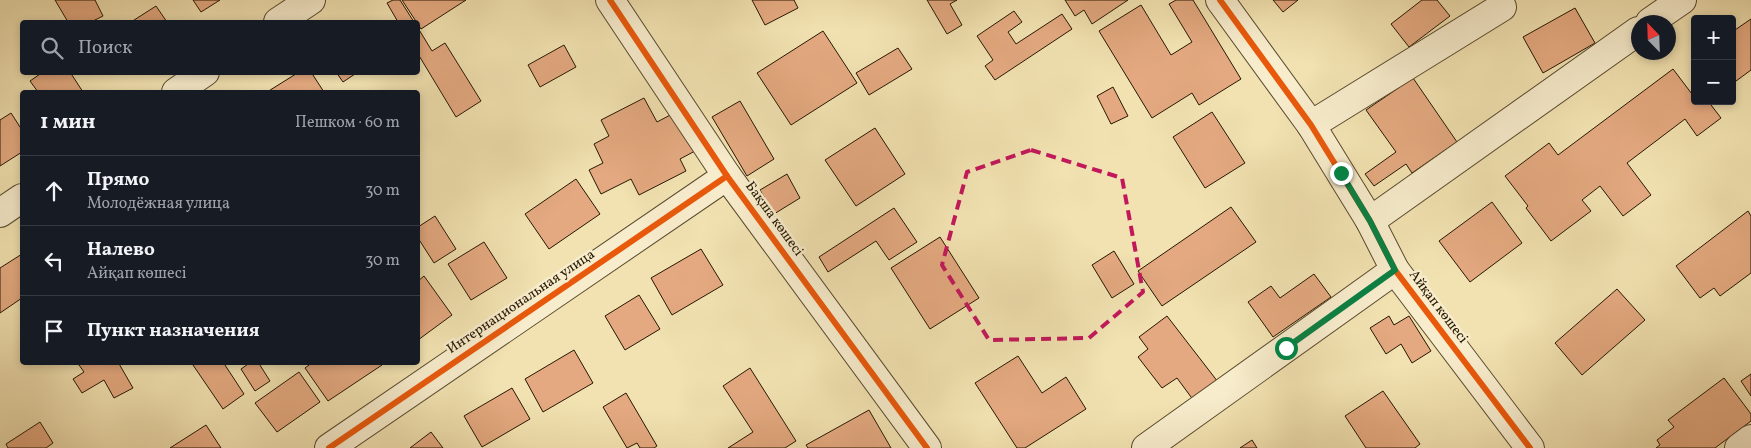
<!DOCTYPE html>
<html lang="ru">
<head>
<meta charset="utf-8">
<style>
  body { margin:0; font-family:Vollkorn,serif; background:#242831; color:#f1f3f6 }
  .controls { position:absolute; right:15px; top:15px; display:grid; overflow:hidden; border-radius:5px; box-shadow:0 2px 8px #0003 }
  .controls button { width:45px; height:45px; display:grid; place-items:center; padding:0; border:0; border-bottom:1px solid #363941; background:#171b24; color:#f1f3f6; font:25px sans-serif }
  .compass { position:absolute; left:1631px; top:15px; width:45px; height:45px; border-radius:50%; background:#171b24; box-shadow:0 2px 8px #0003; rotate:337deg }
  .stop { position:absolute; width:15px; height:15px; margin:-11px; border:4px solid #0b8043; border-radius:50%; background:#fff }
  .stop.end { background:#0b8043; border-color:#fff; box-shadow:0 1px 5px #0008 }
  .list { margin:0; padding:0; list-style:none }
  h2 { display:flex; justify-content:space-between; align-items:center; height:65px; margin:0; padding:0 20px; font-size:21px }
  h2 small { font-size:16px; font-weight:400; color:#9ea1a6 }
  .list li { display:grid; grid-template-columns:32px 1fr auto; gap:15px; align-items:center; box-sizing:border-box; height:70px; padding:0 20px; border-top:1px solid #363941 }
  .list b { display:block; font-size:19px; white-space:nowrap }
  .list p { margin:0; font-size:16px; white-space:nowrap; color:#9ea1a6 }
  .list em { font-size:16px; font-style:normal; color:#9ea1a6 }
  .icon { flex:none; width:28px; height:28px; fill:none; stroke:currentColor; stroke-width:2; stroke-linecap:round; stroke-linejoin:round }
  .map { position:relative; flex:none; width:1751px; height:448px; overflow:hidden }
  .search { position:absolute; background:#171b24; box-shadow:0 2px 8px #0003; left:20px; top:20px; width:400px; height:55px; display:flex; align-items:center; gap:12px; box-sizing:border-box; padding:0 18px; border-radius:5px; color:#9ea1a6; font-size:19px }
  .panel { position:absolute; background:#171b24; box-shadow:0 2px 8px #0003; left:20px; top:90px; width:400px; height:275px; border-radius:5px }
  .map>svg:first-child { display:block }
</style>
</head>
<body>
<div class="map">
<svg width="1751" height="448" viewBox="0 0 1751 448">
  <rect width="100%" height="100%" fill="#f2e2b1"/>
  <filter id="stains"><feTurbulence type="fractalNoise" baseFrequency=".004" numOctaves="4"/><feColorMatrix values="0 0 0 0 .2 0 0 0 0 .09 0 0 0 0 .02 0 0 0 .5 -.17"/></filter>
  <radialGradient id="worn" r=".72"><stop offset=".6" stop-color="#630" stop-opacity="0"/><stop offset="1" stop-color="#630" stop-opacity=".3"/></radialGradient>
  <g fill="#e4a980" stroke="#261701">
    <path d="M55,0H95L103,16L91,22H68Z"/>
    <path d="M193,0H220L201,12Z"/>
    <path d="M393,0H400L414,22H398L387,3Z"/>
    <path d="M402,0H466L421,29Z"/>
    <path d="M752,0H794L798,8L765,25Z"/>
    <path d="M927,0H957L950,4L962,25L947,34Z"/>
    <path d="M1065,0H1128L1092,24L1084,10L1075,16Z"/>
    <path d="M1176,0H1193L1241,79L1199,105L1192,93L1152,118L1099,31L1141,5L1171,55L1192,42L1169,4Z"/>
    <path d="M1273,0H1298L1283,12Z"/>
    <path d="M1422,0H1437L1450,16L1409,47L1391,24Z"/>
    <path d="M156,6L167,22H131Z"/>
    <path d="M1575,8L1595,43L1543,73L1523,37Z"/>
    <path d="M1014,11L1022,22L1008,32L1016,44L1062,14L1072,29L995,80L985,66L993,60L977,36Z"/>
    <path d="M1751,19V70L1732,84V32Z"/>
    <path d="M418,28L432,51L445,43L481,101L456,117L418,54Z"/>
    <path d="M823,31L857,83L791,125L757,73Z"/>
    <path d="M564,45L576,67L540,87L528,65Z"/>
    <path d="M898,48L912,69L869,95L856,73Z"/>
    <path d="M1673,69L1695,98V101H1708L1721,118L1697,136L1685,119L1627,163L1651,195L1623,216L1600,186L1582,200L1591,211L1551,241L1526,208L1528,206L1505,176L1549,143L1558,155Z"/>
    <path d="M43,72H70L83,92H38L30,81Z"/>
    <path d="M299,72H311L324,92H267Z"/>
    <path d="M336,72H358L343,82Z"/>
    <path d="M1413,78L1457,142L1412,173L1406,164L1374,186L1365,174L1396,152L1366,110Z"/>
    <path d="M1113,87L1128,116L1111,124L1097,96Z"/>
    <path d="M644,98L657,122L676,112L695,151L680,159L686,171L639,195L631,179L601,194L589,170L603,163L594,144L609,136L601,120Z"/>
    <path d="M740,101L774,159L747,176L712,117Z"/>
    <path d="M1212,112L1245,163L1205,188L1173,137Z"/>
    <path d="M11,113L22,130V152L0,166V120Z"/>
    <path d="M875,128L905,174L856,206L825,160Z"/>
    <path d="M787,174L800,198L774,214L760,190Z"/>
    <path d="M576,179L600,214L549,249L525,214Z"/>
    <path d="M1492,202L1522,243L1470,282L1439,241Z"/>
    <path d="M1231,207L1256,242L1162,306L1138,271Z"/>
    <path d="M894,208L917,242L889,260L876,241L828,272L819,257Z"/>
    <path d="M1748,211L1751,216V273L1720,296L1714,288L1700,298L1676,266Z"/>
    <path d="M435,216L456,249L434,263L418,238V227Z"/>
    <path d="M940,237L979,298L930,329L891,268Z"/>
    <path d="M484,242L507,278L471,300L448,264Z"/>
    <path d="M701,249L723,285L672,315L651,278Z"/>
    <path d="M1114,251L1134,284L1112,298L1092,265Z"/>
    <path d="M22,254V298L0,313V268Z"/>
    <path d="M1314,274L1331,297L1273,337L1248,302L1271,286L1280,298Z"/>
    <path d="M424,276L452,315L418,340V281Z"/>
    <path d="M1617,289L1645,320L1582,375L1555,343Z"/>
    <path d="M639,295L660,329L625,350L605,316Z"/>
    <path d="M1167,316L1218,382L1194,401L1177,378L1162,388L1138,357L1148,349L1139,337Z"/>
    <path d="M1389,316L1394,325L1409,316L1431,351L1412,363L1401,344L1386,354L1370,328Z"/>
    <path d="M574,350L593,383L543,412L525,379Z"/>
    <path d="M1018,356L1042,393L1066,377L1086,409L1025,448H1017L975,383Z"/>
    <path d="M83,362H118L133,388L114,398L104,380L82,393L73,379L84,372L79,365Z"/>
    <path d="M197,362H223L244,394L223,409L193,365Z"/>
    <path d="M251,362H258L270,381L255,391L241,369Z"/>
    <path d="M313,362H380L382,365L328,401L305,368Z"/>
    <path d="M750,368L796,441L785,448H728L753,432L723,386Z"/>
    <path d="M299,372L320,402L277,432L255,403Z"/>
    <path d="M1751,374V396L1741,381Z"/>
    <path d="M1724,378L1751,414V421L1715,448H1656L1660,445L1657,440L1674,427L1668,420Z"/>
    <path d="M512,388L530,419L482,447L464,416Z"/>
    <path d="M1383,391L1420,444L1415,448H1366L1345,416Z"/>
    <path d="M626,393L657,446L654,448H640L637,443L627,448L603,407Z"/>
    <path d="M869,410L891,448H808L806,445Z"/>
    <path d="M40,422L53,443L46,448H8L6,444Z"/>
    <path d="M206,425L221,448H170Z"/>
    <path d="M431,432L443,448H410Z"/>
    <path d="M1252,440L1257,448H1240Z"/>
  </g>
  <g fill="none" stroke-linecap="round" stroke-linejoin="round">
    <g stroke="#594a2d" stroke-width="30">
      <g id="minor">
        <path d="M610,0L727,176L927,448"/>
        <path d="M1220,0L1311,125L1370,221L1395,270L1530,448"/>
        <path d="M278,22L311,0"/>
        <path d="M1650,22L1682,0"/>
        <path d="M176,92L205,72"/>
        <path d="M1311,125L1502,7"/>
        <path d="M0,213L22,198"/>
        <path d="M1370,221L1638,31"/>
        <path d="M329,448L727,176"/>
        <path d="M1146,448L1395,270"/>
        <path d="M1739,448L1751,439"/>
      </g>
    </g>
    <use href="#minor" stroke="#f7eccc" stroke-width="28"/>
    <g stroke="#f7eccc" stroke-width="9">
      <g id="cycleway">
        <path d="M610,0L727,176L927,448"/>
        <path d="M1220,0L1311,125L1370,221L1395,270L1530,448"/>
        <path d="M329,448L727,176"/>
      </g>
    </g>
    <use href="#cycleway" stroke="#e8590c" stroke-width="6"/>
  </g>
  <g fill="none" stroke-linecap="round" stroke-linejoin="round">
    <path stroke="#0b8043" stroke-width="6" d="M1286,348L1395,270L1370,221L1341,173"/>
  </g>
  <path fill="none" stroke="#c2185b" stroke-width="4" stroke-dasharray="10 6" stroke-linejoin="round" d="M1031,150L1122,178L1143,292L1089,338L989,340L942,265L967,172Z"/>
  <g text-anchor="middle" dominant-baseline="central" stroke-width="5" stroke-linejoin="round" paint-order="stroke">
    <g font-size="14" fill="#261701" stroke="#f7eccc">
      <text transform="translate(774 219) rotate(54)">Бақша көшесі</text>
      <text transform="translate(521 302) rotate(-34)">Интернациональная улица</text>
      <text transform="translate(1438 307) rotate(53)">Айқап көшесі</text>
    </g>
  </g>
  <rect width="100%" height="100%" filter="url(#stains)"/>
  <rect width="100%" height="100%" fill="url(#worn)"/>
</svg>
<div class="controls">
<button>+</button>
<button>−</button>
</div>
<svg class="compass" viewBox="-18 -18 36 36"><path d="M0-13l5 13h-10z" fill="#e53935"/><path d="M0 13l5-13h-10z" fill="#9ea1a6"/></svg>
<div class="stop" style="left:1286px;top:348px"></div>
<div class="stop end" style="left:1341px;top:173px"></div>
<div class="search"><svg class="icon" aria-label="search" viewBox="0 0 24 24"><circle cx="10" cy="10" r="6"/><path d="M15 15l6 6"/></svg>Поиск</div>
<section class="panel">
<h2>1 мин<small>Пешком · 60 m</small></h2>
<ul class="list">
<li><svg class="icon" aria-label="ahead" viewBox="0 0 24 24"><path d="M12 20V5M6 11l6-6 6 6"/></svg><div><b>Прямо</b><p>Молодёжная улица</p></div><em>30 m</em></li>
<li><svg class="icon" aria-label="left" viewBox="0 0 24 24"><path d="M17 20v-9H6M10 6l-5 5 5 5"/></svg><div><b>Налево</b><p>Айқап көшесі</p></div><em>30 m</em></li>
<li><svg class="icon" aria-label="arrive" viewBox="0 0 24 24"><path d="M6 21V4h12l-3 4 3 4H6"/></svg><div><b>Пункт назначения</b></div></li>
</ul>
</section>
</div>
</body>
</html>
